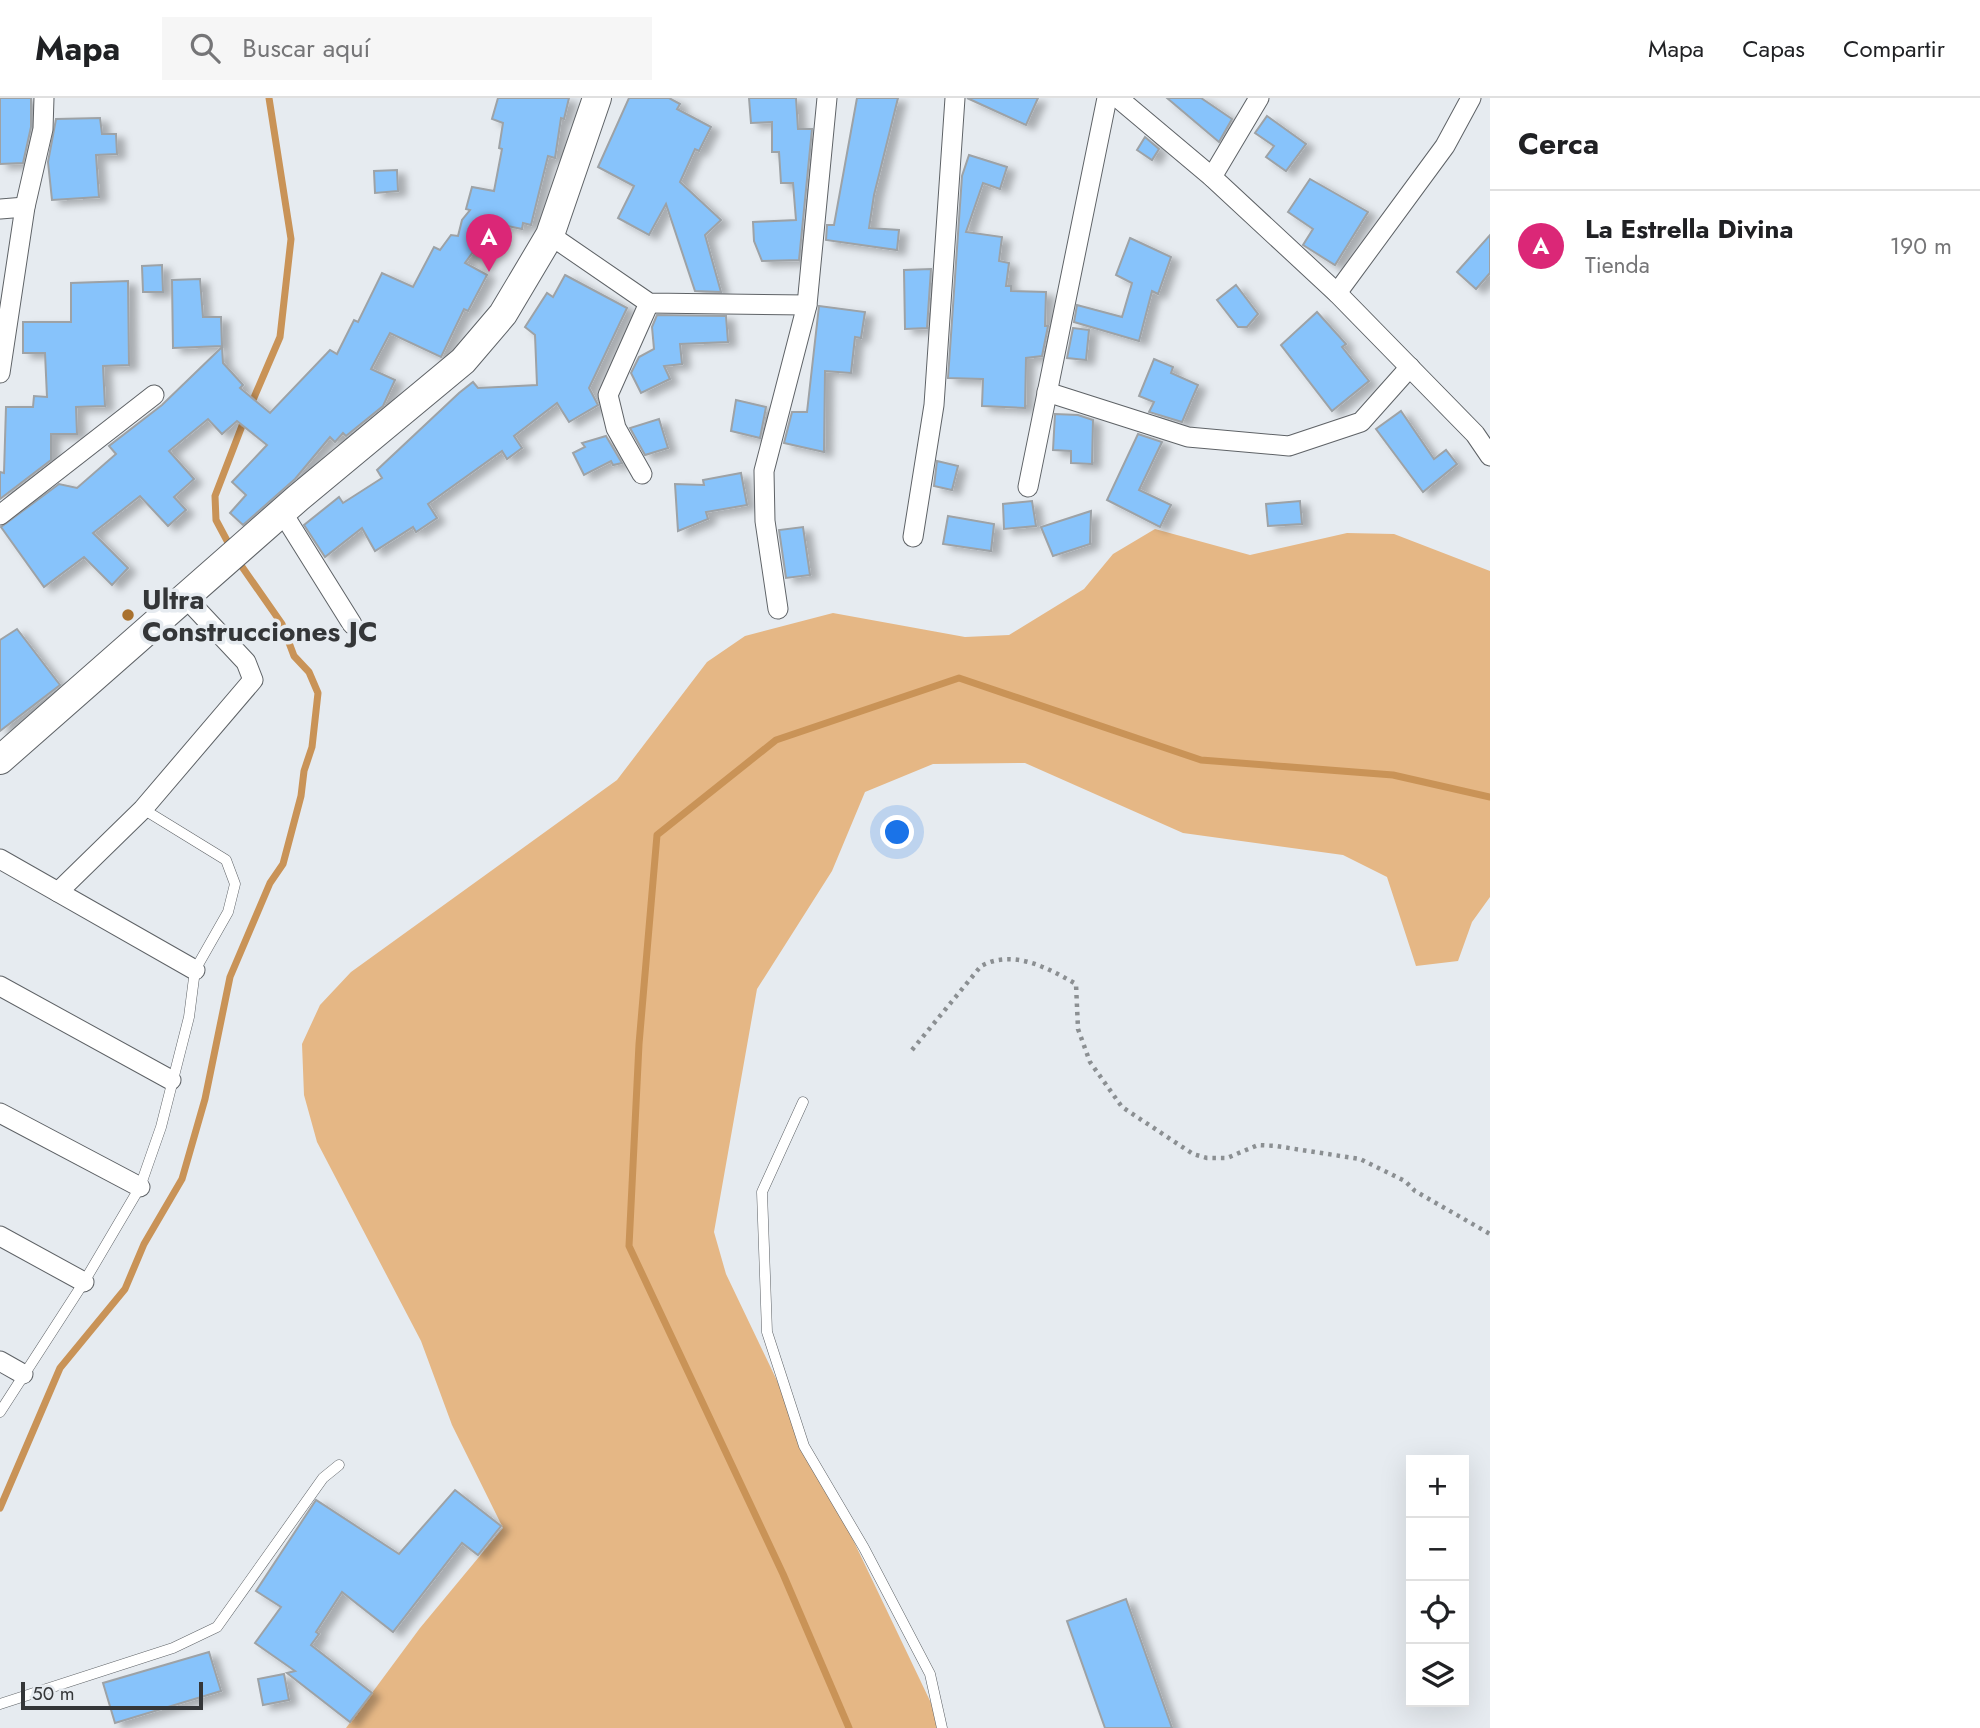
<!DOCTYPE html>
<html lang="es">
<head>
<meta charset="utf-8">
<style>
  body { margin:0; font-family:Jost,sans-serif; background:#f6f6f6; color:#202124 }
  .controls { position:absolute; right:21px; bottom:21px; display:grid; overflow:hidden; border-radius:0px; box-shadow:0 7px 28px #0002 }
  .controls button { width:63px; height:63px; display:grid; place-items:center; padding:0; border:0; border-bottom:2px solid #e0e0e0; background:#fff; color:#202124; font:35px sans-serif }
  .scale { position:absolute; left:21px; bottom:18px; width:182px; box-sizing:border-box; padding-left:7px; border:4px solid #343638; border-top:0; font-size:19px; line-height:24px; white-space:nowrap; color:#343638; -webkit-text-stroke:5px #e6ebf0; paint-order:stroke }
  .you { position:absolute; left:898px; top:735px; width:24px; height:24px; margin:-18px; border:5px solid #fff; border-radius:50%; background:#1a73e8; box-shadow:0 0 0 10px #1a73e833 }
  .badge { display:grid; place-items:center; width:46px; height:46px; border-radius:50%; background:#db2777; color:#fff; font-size:23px; font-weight:700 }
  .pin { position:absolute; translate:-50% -58px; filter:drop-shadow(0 2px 4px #0008) }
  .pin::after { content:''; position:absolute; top:37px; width:24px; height:21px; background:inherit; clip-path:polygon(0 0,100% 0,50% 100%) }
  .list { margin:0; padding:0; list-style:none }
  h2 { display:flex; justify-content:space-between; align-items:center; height:91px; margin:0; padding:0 28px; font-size:30px }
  h2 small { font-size:23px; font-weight:400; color:#757577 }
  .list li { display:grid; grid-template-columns:46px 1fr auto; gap:21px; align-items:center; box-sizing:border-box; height:112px; padding:0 28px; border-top:2px solid #e0e0e0 }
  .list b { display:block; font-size:26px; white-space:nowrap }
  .list p { margin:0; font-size:23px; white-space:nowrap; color:#757577 }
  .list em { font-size:23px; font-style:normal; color:#757577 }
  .icon { flex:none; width:38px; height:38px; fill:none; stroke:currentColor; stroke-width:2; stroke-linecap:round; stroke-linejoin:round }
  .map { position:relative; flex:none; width:1490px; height:1630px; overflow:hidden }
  header { display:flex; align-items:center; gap:42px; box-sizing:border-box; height:98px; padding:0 35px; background:#fff; border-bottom:2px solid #e0e0e0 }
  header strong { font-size:33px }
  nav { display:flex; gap:38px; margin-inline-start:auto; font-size:24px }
  .search { width:490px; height:63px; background:#f6f6f6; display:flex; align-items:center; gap:18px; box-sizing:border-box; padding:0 24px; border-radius:0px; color:#757577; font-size:26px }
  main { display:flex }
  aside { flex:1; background:#fff }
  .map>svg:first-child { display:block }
</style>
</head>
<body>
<header>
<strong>Mapa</strong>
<div class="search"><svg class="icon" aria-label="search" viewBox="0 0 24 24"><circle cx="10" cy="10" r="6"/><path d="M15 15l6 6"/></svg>Buscar aquí</div>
<nav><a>Mapa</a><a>Capas</a><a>Compartir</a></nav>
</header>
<main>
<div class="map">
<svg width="1490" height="1630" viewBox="0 0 1490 1630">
  <defs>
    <filter id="shadow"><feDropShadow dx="8" dy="4.5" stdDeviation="3.5" flood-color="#0004"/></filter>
  </defs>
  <rect width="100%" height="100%" fill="#e6ebf0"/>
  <path fill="#e5b785" d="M1155,431L1250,457L1347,435L1394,436L1490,473V799L1472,824L1458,863L1416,868L1387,779L1343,757L1183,735L1025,665L933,666L865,694L832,773L757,891L714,1134L726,1176L943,1630H346L420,1530L503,1430L452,1327L421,1243L317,1044L304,997L302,946L320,907L351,874L617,682L707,564L745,538L833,515L965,539L1009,537L1084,491L1113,456Z"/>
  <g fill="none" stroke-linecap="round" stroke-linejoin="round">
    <g stroke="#c99357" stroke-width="7">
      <path d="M250,309L280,239L291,141L269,0"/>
      <path d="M232,452L216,422L215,398L245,320"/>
      <path d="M0,1410L60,1270L125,1191L144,1146L182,1081L205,1001L230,879L270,785L283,766L301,698L304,673L312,649L318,595L309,574L294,558L282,526L238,463"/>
      <path d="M849,1630L783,1476L629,1148L639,946L657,737L776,642L959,580L1201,662L1393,677L1490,699"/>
    </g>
  </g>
  <g fill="#87c3fb" stroke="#9da2a6" stroke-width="2" filter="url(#shadow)">
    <path d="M0,0H31V29L23,65L0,66Z"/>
    <path d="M498,0H569L564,21L561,20L555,60L548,58L531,127L523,125L522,131L494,125L465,165L487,177L468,213L464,211L441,259L390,235L371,271L395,282L383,308L346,338L343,335L335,344L330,339L295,381L243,427L230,415L246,397L232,384L267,347L237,323L222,336L208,321L169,353L194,381L174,399L186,412L168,428L140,398L93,435L128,470L112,487L84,459L44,489L1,429L59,386L77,390L116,356L109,348L162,307L222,249L223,265L243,287L240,290L270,315L330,252L337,256L354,222L358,224L382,175L413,189L434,149L440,152L451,137L458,138L462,122L470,112L466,111L472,89L494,93L502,51L499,50L503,25L492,21Z"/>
    <path d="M629,0H669L680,6L677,11L711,29L699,53L695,51L680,84L721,122L705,137L721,194L695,193L666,106L649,137L618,120L634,88L598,69Z"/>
    <path d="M749,0H796L798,31H812L799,162L762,163L754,143L753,124L796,122L793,85H781L779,54H772V24L751,25Z"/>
    <path d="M857,0H898L874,97L869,130L899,132L897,152L826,142L827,127H834Z"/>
    <path d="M967,0H1038L1026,27Z"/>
    <path d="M1167,0H1201L1232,21L1219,44Z"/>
    <path d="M1267,18L1306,46L1286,73L1266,59L1274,48L1255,35Z"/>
    <path d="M100,20L102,36H116L117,56L96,57L99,99L52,102L48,64L56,21Z"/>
    <path d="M1145,39L1159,51L1152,62L1137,52Z"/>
    <path d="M969,57L1007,69L1000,91L983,85L966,134L1002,139L999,163L1009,165L1006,188H1011V193L1046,194L1045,228H1048L1042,258L1026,260L1025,310L982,308L983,281L948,280L962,78Z"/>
    <path d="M397,72L398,93L375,95L374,73Z"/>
    <path d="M1310,81L1368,114L1335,167L1303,147L1313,131L1288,114Z"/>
    <path d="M1490,137V175L1476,191L1457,174Z"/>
    <path d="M1130,140L1171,159L1158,196L1152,193L1139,243L1074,224L1077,207L1122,219L1132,185L1116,177Z"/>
    <path d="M162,167L163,194H143L142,168Z"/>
    <path d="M931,171L927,230L905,231L904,172Z"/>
    <path d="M565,177L627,210L589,290L598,307L569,324L557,305L514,338L522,350L507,361L502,353L428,406L437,420L416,434L413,429L375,453L362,430L325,459L304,427L339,399L343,405L382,380L377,372L459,295L473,284L478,290L537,287L535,237L525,229L547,195L553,199Z"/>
    <path d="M200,181L203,219H221L222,248L173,250L172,182Z"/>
    <path d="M128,183L129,267L103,268L105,308L76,309L77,336H51V362L0,401V374L4,375L6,309H33L34,298L47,299L45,255H23V224H71V185Z"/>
    <path d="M1236,187L1258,216L1247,229H1238L1217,202Z"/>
    <path d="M819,208L865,214L861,240L855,239L851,275L825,273L824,354L784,345L792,314H807Z"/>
    <path d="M1317,214L1346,246L1342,249L1369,283L1332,313L1281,247Z"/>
    <path d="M657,217L726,218L728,244L680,246L682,266L664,268L670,281L641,295L631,275L639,259L654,251L652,229Z"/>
    <path d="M1073,230L1089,232L1086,262L1067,260Z"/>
    <path d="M1154,261L1173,269L1171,275L1198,287L1182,324L1149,314L1154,304L1139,298Z"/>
    <path d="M736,302L766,309L760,340L731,333Z"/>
    <path d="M1401,313L1434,361L1446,352L1457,366L1423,394L1376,331Z"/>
    <path d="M1055,316L1078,317L1093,322L1092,366L1071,365V353L1053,352Z"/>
    <path d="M659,321L668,350L645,357L630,330Z"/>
    <path d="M1138,336L1162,344L1139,392L1171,407L1160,429L1107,402Z"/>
    <path d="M606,338L622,365L613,367L611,363L584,377L573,355L585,349L582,345Z"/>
    <path d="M937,363L958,368L952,392L934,388Z"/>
    <path d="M741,375L747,407L706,414L708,421L678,433L675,386L704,387L703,382Z"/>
    <path d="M1032,403L1036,428L1004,431L1003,406Z"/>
    <path d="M1300,403L1302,426L1268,428L1266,406Z"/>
    <path d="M1091,413L1090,446L1053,458L1041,429Z"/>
    <path d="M948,418L994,426L991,453L943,446Z"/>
    <path d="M803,429L810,477L786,480L779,432Z"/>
    <path d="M17,531L60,587L0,633V542Z"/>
    <path d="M455,1392L501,1428L478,1457L462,1445L393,1534L342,1494L316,1534L319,1536L311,1547L372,1595L350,1624L287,1575L295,1573L255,1545L281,1509L256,1493L316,1402L399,1456Z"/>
    <path d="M1126,1501L1172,1630H1105L1067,1523Z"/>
    <path d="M209,1554L221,1593L115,1625L103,1585Z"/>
    <path d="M284,1576L289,1602L263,1607L258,1581Z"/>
  </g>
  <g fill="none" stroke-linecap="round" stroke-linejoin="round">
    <g stroke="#5e6266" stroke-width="11">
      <g id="service">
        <path d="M803,1004L762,1094L767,1234L804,1348L864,1450L930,1576L942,1630"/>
        <path d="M0,1314L84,1184L140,1089L161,1029L189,919L195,872L228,814L235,786L226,762L143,711"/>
        <path d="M0,1606L173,1550L217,1529L323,1380L339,1367"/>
      </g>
    </g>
    <g stroke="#5e6266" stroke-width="21">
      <g id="minor">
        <path d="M1118,0L1212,79L1337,195L1475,336L1490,358"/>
        <path d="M1212,79L1259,0"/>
        <path d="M0,111L25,109"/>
        <path d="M550,137L649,205L807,207"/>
        <path d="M1337,195L1445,48L1471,0"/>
        <path d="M0,275L25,109L43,31L44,0"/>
        <path d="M1047,294L1188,339L1289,348L1361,324L1410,269"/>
        <path d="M642,376L616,330L608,297L649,205"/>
        <path d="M1028,389L1107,0"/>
        <path d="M282,414L352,526"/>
        <path d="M0,417L154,297"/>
        <path d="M913,439L934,307L955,0"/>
        <path d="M778,511L765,423L764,373L807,207L827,0"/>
        <path d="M0,761L195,872"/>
        <path d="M58,794L143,711L253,582L246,564L186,500"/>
        <path d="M0,888L171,982"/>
        <path d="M0,1015L140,1089"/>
        <path d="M0,1138L84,1184"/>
        <path d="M0,1263L23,1276"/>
      </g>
    </g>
    <g stroke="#5e6266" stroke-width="30">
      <path id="secondary" d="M0,662L298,400L463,263L503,216L550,137L597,0"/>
    </g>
    <path stroke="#8b8f92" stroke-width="4.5" stroke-dasharray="3.5 5" stroke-linecap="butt" d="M912,952L981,868C1013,851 1046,869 1076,886L1078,931L1090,964L1122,1009L1193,1056L1207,1060H1227L1258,1047L1276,1048L1360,1061L1405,1083L1415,1093L1490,1136"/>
    <use href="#service" stroke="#fff" stroke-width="10"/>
    <use href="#minor" stroke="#fff" stroke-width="19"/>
    <use href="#secondary" stroke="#fff" stroke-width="28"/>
  </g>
  <circle fill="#a9712e" stroke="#e6ebf0" stroke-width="2.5" cx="128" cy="517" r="7"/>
  <g text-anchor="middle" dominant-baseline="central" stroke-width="7" stroke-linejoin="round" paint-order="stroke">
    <g font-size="28" font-weight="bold" fill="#343638" stroke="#e6ebf0" text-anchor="start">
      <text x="142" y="501">Ultra<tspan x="142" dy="32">Construcciones JC</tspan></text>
    </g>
  </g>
</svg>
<div class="controls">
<button>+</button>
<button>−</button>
<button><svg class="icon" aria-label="locate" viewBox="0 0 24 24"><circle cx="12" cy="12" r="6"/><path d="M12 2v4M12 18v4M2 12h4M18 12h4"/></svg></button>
<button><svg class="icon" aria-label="layers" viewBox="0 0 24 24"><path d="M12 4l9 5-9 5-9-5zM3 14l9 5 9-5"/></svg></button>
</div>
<div class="scale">50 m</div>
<div class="you"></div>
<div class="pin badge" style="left:489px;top:174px">A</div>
</div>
<aside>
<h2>Cerca<small></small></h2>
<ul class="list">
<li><span class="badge">A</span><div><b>La Estrella Divina</b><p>Tienda</p></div><em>190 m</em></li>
</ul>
</aside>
</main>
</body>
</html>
